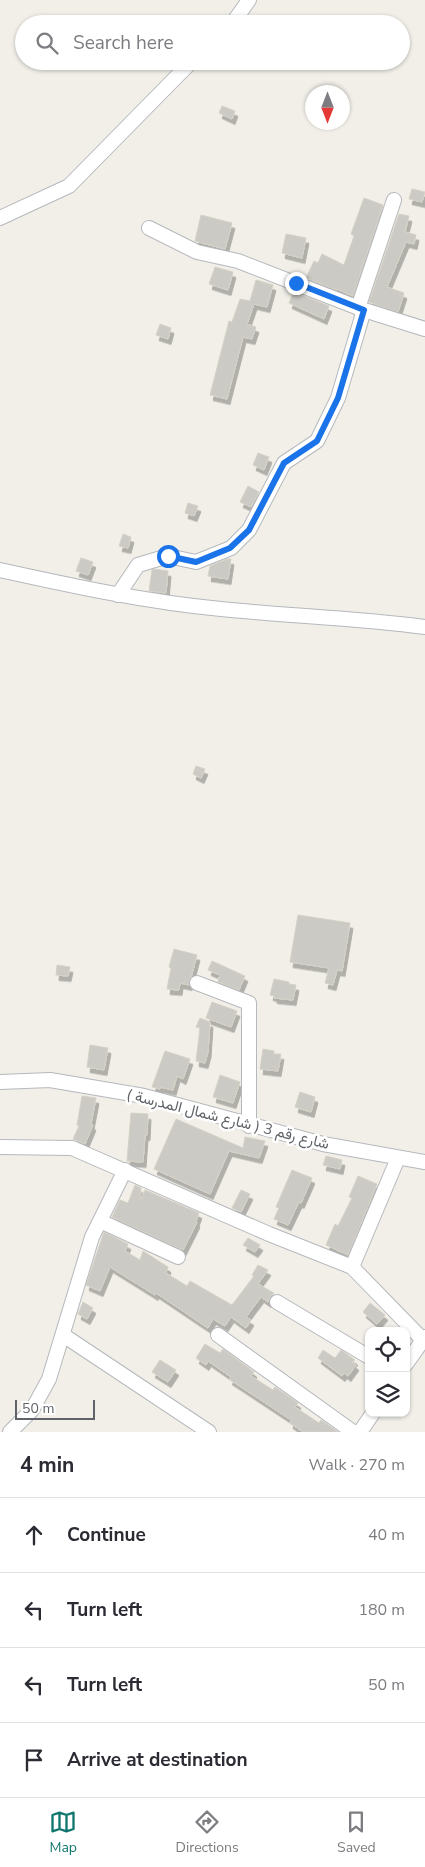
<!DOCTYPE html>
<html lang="en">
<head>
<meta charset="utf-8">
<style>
  body { margin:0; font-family:"Nunito Sans",Vazirmatn,sans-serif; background:#f2f2f3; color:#2b2b33 }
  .controls { position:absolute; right:15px; bottom:15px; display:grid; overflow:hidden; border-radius:10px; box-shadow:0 1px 4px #0004 }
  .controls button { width:45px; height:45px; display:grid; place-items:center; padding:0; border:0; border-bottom:1px solid #e1e1e2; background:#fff; color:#2b2b33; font:25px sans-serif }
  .compass { position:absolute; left:305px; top:85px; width:45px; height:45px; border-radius:50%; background:#fff; box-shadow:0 1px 4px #0004; rotate:180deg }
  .scale { position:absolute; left:15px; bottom:12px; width:80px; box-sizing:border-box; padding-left:5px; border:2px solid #5f6368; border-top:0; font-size:14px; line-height:18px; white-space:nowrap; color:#5f6368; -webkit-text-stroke:4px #fff; paint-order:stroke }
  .stop { position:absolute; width:15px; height:15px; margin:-11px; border:4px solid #1a73e8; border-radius:50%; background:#fff }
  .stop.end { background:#1a73e8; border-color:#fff; box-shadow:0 1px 5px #0008 }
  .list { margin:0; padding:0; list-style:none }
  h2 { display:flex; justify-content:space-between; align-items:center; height:65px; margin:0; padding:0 20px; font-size:21px }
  h2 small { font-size:16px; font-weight:400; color:#7c7c81 }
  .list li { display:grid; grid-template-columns:32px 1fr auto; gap:15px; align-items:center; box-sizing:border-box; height:75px; padding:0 20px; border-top:1px solid #e1e1e2 }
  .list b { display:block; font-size:19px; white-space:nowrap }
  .list em { font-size:16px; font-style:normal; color:#7c7c81 }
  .icon { flex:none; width:28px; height:28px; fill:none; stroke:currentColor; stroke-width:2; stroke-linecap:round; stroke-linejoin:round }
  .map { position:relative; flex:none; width:425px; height:1432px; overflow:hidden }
  .search { position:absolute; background:#fff; box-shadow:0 1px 4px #0004; left:15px; right:15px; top:15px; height:55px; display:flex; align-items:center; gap:12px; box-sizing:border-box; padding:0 18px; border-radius:28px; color:#7c7c81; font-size:19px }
  .sheet { height:365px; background:#fff }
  nav { display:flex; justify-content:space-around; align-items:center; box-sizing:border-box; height:70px; border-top:1px solid #e1e1e2; background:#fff; font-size:14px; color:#7c7c81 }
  nav a { display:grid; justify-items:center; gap:2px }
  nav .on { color:#0f766e }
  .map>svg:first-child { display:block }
</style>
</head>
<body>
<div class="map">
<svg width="425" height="1432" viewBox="0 0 425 1432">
  <defs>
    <filter id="shadow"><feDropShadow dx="3" dy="5.5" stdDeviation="0" flood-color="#0004"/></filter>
  </defs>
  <rect width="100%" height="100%" fill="#f1efe8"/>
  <g fill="#cccac5" stroke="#d6d1c6" filter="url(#shadow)">
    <path d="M222,106L235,111L232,119L219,113Z"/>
    <path d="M412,189L425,192L422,202L409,199Z"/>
    <path d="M364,198L383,205L353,296L337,289V290L306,278L314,261L318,263L322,254L344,265L354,236L351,234Z"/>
    <path d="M399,214L409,216L405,232L416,235L414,244L406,242L387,287L404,293L398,312L369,302Z"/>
    <path d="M201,215L232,223L225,249L195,241Z"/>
    <path d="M286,234L306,238L302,258L282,253Z"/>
    <path d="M215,267L233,272L228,290L209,284Z"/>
    <path d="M256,280L273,285L267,307L254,304L247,324L256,327L252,339L243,337L227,399L210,395L229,321L232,322L240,299L250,301Z"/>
    <path d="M294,292L329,306L324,319L289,303Z"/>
    <path d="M160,324L171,328L168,339L156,335Z"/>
    <path d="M258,453L269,457L264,470L253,465Z"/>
    <path d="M248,486L259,492L251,507L240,502Z"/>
    <path d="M188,503L198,506L194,516L185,513Z"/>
    <path d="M123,534L131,537L128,548L119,546Z"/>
    <path d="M81,558L93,562L88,575L76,571Z"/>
    <path d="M227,559H231L228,579L208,576L210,566Z"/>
    <path d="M154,569L168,571L166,593L149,591L152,570Z"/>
    <path d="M196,766L205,769L201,778L193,774Z"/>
    <path d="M298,915L350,923L342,971L337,970L333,985L325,983L329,968L290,962Z"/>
    <path d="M174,949L197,955L189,985L180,983L179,990L167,989L171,968L169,967Z"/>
    <path d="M212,961L245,976L239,990L218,982L220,975L208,970Z"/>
    <path d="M57,965L70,967L68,976L56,975Z"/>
    <path d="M274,979L289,982V984L296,985L293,1000L274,998V996L270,995Z"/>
    <path d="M212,1002L237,1011L231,1027L206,1018Z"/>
    <path d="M200,1018L210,1022L208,1052L205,1063L196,1061L200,1028L196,1027Z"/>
    <path d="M90,1045L108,1048L104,1070L87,1067Z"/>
    <path d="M263,1049L274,1051V1054H281L278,1071L260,1069Z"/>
    <path d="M165,1051L190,1059L183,1079L177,1076L173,1090L160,1087V1089L152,1087Z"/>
    <path d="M220,1075L240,1082L233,1103L213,1097Z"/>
    <path d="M300,1092L315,1097L311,1112L295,1107Z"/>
    <path d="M82,1096L96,1098L91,1124L93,1125L85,1144L73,1139L79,1126L77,1125Z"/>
    <path d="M131,1113L148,1114L147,1135H145L143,1162L127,1161Z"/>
    <path d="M176,1119L243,1148L245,1137L265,1141L259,1158L229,1151L210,1194L154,1169Z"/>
    <path d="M326,1156L342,1160L340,1169L323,1165Z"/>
    <path d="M292,1170L312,1178L301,1203L299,1202L288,1225L274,1219L279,1208L276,1207Z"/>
    <path d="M358,1176L377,1184L348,1255L326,1245L335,1224L338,1226L352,1198L349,1197Z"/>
    <path d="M135,1185L141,1188L140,1201L145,1190L199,1213L196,1221L197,1222L183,1250L112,1217L120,1200L128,1203Z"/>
    <path d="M241,1190L250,1194L241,1212L232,1208Z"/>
    <path d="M104,1232L128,1244L125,1251L140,1260L143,1251L168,1267L166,1273L187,1286L190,1281L232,1305L254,1276L252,1275L258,1265L268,1270L258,1284L274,1293L270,1297L268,1302L261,1297L246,1317L251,1320L246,1328L231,1317L225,1326L213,1319L208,1328L156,1293L155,1295L110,1267L100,1291L86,1285Z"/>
    <path d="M248,1238L260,1245L255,1252L243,1245Z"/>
    <path d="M83,1302L93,1308L87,1319L78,1314Z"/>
    <path d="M370,1303L385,1315L377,1324L363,1312Z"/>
    <path d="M205,1344L220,1353L223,1349L254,1372L251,1376L273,1390L275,1387L298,1403L295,1407L319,1423L321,1420L338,1432H303L290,1423L291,1420L229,1379L231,1377L208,1361L206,1365L196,1358Z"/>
    <path d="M323,1350L335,1358L341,1350L355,1360L352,1362L356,1365L348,1376L344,1373L342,1376L318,1358Z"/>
    <path d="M160,1360L176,1370L168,1382L152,1372Z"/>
  </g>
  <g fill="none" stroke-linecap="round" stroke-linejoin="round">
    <g stroke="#b5b8bc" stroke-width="16">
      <g id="minor">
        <path d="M232,24L249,0"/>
        <path d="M0,218L69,186L192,61"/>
        <path d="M149,228L197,252L238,261L364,310L425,329"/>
        <path d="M358,308L394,200"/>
        <path d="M0,570C73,586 146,602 221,609C289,616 357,618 425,627"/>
        <path d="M118,595L138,565L168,556L196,562L231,548L249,530L284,463L317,441L338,398L364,310"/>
        <path d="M197,983L249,1003V1126"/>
        <path d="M0,1082L50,1080L144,1096L323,1144L425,1162"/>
        <path d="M0,1147L72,1148L269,1234L352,1267L423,1340"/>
        <path d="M100,1221L178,1257"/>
        <path d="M352,1267L398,1158"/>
        <path d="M277,1302L369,1357"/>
        <path d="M63,1335L209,1432"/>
        <path d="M218,1335L353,1432"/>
        <path d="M406,1364L425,1337"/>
        <path d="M10,1432L32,1410L49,1379L92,1237L125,1170"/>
        <path d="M360,1432L373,1413"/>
      </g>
    </g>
    <use href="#minor" stroke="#fff" stroke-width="14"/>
  </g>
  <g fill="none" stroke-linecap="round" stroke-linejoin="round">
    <path stroke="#1a73e8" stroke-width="6" d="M168,556L196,562L230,548L249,530L284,463L317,441L338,398L364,310L296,283"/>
  </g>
  <g text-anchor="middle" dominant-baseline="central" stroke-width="5" stroke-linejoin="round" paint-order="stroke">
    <g font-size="15" fill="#5f6368" stroke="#fff">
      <text transform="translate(228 1119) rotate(14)">شارع رقم 3 ( شارع شمال المدرسة )</text>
    </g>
  </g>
</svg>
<div class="controls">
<button><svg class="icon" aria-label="locate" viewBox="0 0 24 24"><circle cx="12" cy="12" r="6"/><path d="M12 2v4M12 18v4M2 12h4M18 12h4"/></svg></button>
<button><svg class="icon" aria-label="layers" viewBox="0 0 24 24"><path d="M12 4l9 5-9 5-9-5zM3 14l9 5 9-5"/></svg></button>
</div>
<svg class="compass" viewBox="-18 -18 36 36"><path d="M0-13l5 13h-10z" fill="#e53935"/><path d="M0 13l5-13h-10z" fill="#7c7c81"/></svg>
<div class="scale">50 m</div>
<div class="stop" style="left:168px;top:556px"></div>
<div class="stop end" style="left:296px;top:283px"></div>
<div class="search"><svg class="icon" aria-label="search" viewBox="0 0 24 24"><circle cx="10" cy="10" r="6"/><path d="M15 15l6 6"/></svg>Search here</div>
</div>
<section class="sheet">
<h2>4 min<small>Walk · 270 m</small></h2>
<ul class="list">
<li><svg class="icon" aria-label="ahead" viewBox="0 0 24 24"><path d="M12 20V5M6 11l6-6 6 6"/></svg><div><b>Continue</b></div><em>40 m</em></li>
<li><svg class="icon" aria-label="left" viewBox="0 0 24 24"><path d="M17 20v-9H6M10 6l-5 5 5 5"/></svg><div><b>Turn left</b></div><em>180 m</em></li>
<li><svg class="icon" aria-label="left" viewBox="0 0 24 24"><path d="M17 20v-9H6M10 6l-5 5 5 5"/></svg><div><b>Turn left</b></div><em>50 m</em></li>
<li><svg class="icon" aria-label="arrive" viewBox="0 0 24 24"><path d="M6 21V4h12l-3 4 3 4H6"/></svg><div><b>Arrive at destination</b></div></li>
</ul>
</section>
<nav>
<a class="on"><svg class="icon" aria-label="map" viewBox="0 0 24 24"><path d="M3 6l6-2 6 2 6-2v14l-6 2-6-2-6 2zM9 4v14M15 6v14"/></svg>Map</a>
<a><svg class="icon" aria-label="directions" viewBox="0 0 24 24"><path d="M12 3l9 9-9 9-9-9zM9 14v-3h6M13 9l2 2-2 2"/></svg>Directions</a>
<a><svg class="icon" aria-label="saved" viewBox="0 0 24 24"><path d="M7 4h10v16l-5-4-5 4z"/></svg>Saved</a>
</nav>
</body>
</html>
